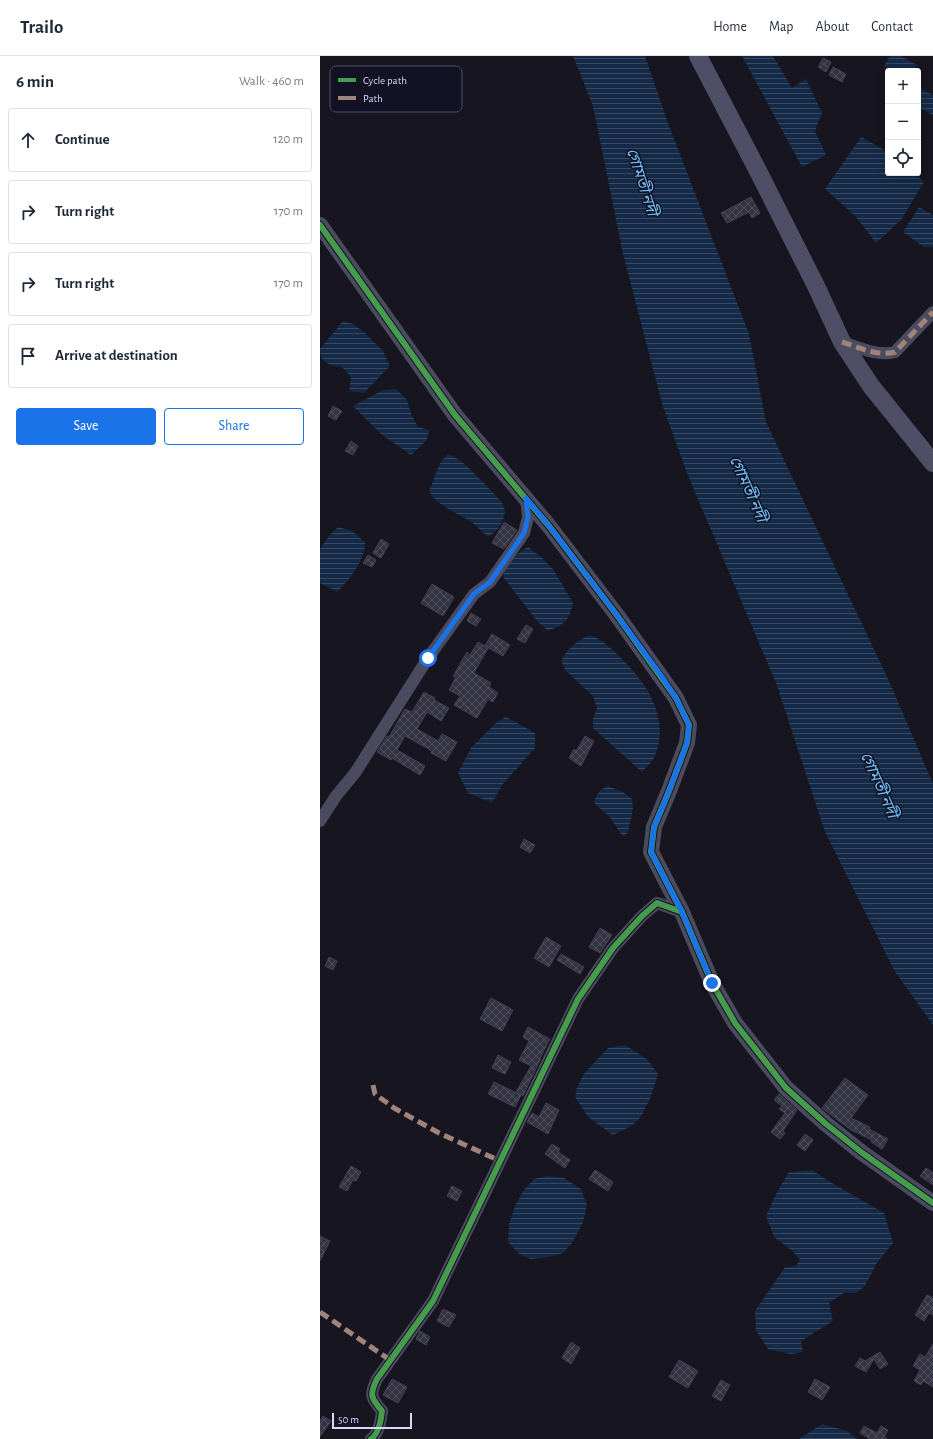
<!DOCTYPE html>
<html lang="en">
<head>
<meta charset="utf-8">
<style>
  body { margin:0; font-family:"Alegreya Sans","Noto Sans Bengali",sans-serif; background:#f2f2f3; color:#1f2937 }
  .controls { position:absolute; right:12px; top:12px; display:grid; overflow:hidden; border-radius:4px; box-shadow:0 2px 10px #0003 }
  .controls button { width:36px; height:36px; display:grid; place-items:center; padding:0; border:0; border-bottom:1px solid #e0e1e3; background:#fff; color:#1f2937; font:20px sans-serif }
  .scale { position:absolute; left:12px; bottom:10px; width:80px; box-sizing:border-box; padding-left:4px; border:2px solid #d9d7fc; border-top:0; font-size:11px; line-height:14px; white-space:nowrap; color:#d9d7fc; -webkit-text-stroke:3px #131124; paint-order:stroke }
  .stop { position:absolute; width:12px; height:12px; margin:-9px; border:3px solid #1a73e8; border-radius:50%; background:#fff }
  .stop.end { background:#1a73e8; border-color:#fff; box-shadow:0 1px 4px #0008 }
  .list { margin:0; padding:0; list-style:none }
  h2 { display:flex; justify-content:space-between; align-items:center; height:52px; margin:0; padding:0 16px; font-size:17px }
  h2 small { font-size:13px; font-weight:400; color:#747a83 }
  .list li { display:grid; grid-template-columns:26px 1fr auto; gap:12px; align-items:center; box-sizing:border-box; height:64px; margin:0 8px 8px; padding:0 8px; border:1px solid #e0e1e3; border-radius:4px }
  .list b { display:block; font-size:15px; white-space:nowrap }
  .list em { font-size:13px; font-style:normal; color:#747a83 }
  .actions { display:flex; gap:8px; padding:12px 16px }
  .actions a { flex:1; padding:9px 0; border:1px solid #1a73e8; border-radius:4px; text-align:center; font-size:14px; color:#1a73e8 }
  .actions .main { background:#1a73e8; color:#fff }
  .icon { flex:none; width:22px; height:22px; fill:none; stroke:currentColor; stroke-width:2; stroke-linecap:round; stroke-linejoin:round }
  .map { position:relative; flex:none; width:613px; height:1383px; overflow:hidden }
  header { display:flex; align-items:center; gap:24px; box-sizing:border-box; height:56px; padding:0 20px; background:#fff; border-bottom:1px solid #e0e1e3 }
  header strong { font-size:19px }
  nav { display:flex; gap:22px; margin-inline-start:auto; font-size:14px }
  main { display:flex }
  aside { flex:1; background:#fff }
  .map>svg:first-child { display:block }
</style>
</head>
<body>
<header>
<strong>Trailo</strong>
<nav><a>Home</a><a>Map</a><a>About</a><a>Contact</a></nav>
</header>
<main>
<aside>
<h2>6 min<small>Walk · 460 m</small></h2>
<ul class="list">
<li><svg class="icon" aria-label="ahead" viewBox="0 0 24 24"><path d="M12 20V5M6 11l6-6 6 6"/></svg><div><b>Continue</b></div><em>120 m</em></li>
<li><svg class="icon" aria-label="right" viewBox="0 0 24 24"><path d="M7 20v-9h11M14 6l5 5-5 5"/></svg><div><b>Turn right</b></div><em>170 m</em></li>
<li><svg class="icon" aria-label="right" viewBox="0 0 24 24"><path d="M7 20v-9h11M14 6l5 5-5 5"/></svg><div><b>Turn right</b></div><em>170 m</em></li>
<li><svg class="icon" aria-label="arrive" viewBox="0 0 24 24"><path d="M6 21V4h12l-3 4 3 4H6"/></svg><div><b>Arrive at destination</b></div></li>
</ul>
<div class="actions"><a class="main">Save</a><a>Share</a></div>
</aside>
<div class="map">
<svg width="613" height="1383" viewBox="0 0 613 1383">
  <defs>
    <pattern id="water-rules" width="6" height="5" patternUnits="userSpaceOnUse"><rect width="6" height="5" fill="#142a46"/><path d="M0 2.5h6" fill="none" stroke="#364862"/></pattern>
    <pattern id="building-cross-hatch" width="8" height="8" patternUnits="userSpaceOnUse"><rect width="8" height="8" fill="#343342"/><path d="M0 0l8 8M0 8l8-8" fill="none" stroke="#51505e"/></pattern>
  </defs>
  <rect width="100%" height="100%" fill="#161520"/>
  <g fill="url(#water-rules)">
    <path d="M253,0H325L348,67L429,278L446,366L570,627L613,728V969L574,914L505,776L456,627L367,417L343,351L303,198L273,50Z"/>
    <path d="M422,0H453L472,32L486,23L502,57L495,75L506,99L482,111Z"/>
    <path d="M570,0H581L597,9L594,15H574L564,10Z"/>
    <path d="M600,32L613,39V59L598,51V36Z"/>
    <path d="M541,81L568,96V117H594L604,126L581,164L556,187L535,160L505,133Z"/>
    <path d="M599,151L613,159V191H604L583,176Z"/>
    <path d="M23,265L33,268L45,277L63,295L70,310L44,337L29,335L31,321L22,311C11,310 0,308 0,293Z"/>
    <path d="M76,333L87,344L92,360L98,371L109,374L107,384L91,399L62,379L33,350L63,334Z"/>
    <path d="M128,398C142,401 170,434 181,445C182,448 184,451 185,454C185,465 177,476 168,481C162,476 157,470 151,466C138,457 117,450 109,435C115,423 117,406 128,398Z"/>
    <path d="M18,471L32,475L45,486C46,502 29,525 17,536L0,527V493L9,480Z"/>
    <path d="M208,491L222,502L233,513L253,547C249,565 245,568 228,575L217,565L184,522C181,509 198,497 208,491Z"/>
    <path d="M269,579C283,583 293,594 303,604C328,629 350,663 335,700C333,706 326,711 322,716L273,672V662L277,652L273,640L246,615L241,605C248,591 256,586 269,579Z"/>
    <path d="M186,661L215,677V692L183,728L172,747L148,737L138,717L151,692L177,666Z"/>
    <path d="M288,730L303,736L312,743L313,753L308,776L303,781L289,760L278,751L274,746C277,738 280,733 288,730Z"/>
    <path d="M305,989L327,1003L338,1018C335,1031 325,1059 315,1067C309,1072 300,1075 293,1079L268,1061L255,1041L257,1032L263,1019L288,992Z"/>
    <path d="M492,1114L512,1127L564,1157L573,1187L557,1207L545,1230L536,1237H524L509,1247L513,1265L481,1285L483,1296L471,1298L448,1293L436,1275L435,1255L465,1211L476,1210L480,1203L471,1194L454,1181L446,1160L457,1136L469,1116Z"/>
    <path d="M228,1120L244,1122L261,1133L267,1149L263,1167L252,1187L243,1197L229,1201L211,1203L200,1199L188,1186L189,1168L195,1150L203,1135L214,1123Z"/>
    <path d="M502,1368L527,1375L537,1383H479Z"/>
  </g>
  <g fill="url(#building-cross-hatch)" stroke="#434053">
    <path d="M503,2L511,6L506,16L498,11Z"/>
    <path d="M513,11L526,18L522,26L509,19Z"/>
    <path d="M431,141L440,157L432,162L429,156L407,167L401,157Z"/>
    <path d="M13,350L22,355L16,364L8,360Z"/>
    <path d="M31,385L38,390L33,399L25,395Z"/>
    <path d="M184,466L197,474L184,493L172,487Z"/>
    <path d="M61,483L69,488L61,502L53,497Z"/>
    <path d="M48,499L56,504L52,511L43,507Z"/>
    <path d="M112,528L134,541L123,560L101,547Z"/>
    <path d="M151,557L161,563L156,570L147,565Z"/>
    <path d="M206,569L213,573L205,587L197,583Z"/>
    <path d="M172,578L190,589L183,600L165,590Z"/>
    <path d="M158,586L168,592L154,617L171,627L169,631L178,637L173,646L168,643L157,662L134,649L140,640L129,634L136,621L133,620L147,596L150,599Z"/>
    <path d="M104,636L115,642L114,644L129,652L121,665L107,656L97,673L118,685L122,678L137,686L126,705L111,697L112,695L85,680L77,694L105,710L100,719L72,702L71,704L57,696L67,680L69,681L85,653L92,656Z"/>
    <path d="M265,680L274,685L261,710L249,702L254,693L256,695Z"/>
    <path d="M204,783L215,789L210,797L200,791Z"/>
    <path d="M280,872L292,879L280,897L269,891Z"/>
    <path d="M226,881L241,890L229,911L214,902Z"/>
    <path d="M241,898L264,911L260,918L237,904Z"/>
    <path d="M9,901L17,905L13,914L5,910Z"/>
    <path d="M171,942L193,954L182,975L160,963Z"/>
    <path d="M208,971L230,983L220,1002H221L203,1040L196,1036L211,1010L199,1004L209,985L203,981Z"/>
    <path d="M178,999L191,1006L185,1018L172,1012Z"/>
    <path d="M525,1022L548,1039L531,1062L550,1071L549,1073L568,1083L562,1093L551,1086L552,1084L531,1074L502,1052Z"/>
    <path d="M174,1026L201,1039L195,1051L168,1038Z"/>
    <path d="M459,1038L477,1054L463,1075L465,1077L460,1083L451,1076L465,1057L459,1053L462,1050L454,1044Z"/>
    <path d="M226,1047L239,1054L228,1078L207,1066L212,1057L219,1061Z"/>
    <path d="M485,1078L493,1084L485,1095L477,1089Z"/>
    <path d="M232,1088L240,1093L238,1096L250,1104L245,1112L225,1098Z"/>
    <path d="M31,1110L41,1116L36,1125L33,1124L27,1135L19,1131Z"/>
    <path d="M606,1112L613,1117V1129L600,1120Z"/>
    <path d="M275,1114L293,1126L288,1135L269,1123Z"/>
    <path d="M132,1130L142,1135L137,1145L127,1140Z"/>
    <path d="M0,1180L10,1185L0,1205Z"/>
    <path d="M607,1239L613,1242V1259L609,1257L604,1265L595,1259Z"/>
    <path d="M123,1253L136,1259L129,1271L117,1265Z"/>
    <path d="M100,1275L110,1281L106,1289L96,1283Z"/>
    <path d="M251,1286L260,1292L251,1308L242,1302Z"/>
    <path d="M613,1288V1331L603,1325L601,1329L594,1325L600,1314L593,1310L600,1298L605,1301Z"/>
    <path d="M560,1296L568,1308L560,1313L554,1303L546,1316L535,1310L540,1302L545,1305Z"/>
    <path d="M359,1304L378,1315L368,1332L349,1321Z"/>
    <path d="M72,1323L87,1331L78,1347L63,1339Z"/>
    <path d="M495,1323L510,1331L502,1344L488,1336Z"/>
    <path d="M401,1324L410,1329L401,1345L392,1340Z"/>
    <path d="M3,1360L11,1365L0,1381V1365Z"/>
    <path d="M544,1370L557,1377L561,1370L568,1374L564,1381L567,1383H550L540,1377Z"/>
  </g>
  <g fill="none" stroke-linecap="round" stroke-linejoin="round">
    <g stroke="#4b4b5f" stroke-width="12">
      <path d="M522,286C538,291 558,301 575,296L613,256"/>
      <path d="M0,765L16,740L35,717L108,602L154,538L170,526L204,477L208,461L206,442"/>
      <path d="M51,1383C59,1378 61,1364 62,1355C51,1342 49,1339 57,1323L113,1245L258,943L293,892L322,860L337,847L362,856"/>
    </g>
    <path stroke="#4b4b5f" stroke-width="16" d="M0,169L135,359L229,470L296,558L356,642L369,669L367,687L349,735L334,771L331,796L362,856L392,927L415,967L466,1032L506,1068L541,1096L613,1147"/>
    <path stroke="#4e4f66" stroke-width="18" d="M378,0L436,111L496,230L522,286L551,330L613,407"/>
    <g stroke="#a18479" stroke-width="5" stroke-dasharray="10 5" stroke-linecap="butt">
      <path d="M522,286C538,291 558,301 575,296L613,256"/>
      <path d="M53,1029L55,1038L74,1052L119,1077L180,1105"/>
      <path d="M0,1256L70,1304"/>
    </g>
    <g stroke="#131124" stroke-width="8">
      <g id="cycleway">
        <path d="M0,169L135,359L229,470L296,558L356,642L369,669L367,687L349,735L334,771L331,796L362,856L392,927L415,967L466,1032L506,1068L541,1096L613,1147"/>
        <path d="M51,1383C59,1378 61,1364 62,1355C51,1342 49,1339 57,1323L113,1245L258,943L293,892L322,860L337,847L362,856"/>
      </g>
    </g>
    <use href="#cycleway" stroke="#469c4c" stroke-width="6"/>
  </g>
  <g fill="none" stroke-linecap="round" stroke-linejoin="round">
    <path stroke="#1a73e8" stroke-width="5" d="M108,602L154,538L170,526L204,477L208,461L206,442L229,470L296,558L340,618L356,642L369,669L367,687L349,735L334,771L331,796L362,856L392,927"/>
  </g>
  <g text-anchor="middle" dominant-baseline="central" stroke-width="3" stroke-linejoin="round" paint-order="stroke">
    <g font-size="16" font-style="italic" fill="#6dbdf3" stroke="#131124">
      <text transform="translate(322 126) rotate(72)">গোমতী নদী</text>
      <text transform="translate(428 433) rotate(66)">গোমতী নদী</text>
      <text transform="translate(559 729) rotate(66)">গোমতী নদী</text>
    </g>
  </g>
  <rect x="10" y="10" width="132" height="46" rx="6" fill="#131124" stroke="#4e4c65" stroke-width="1"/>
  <rect x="18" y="22" width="18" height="4" fill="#469c4c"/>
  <rect x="18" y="40" width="18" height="4" fill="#a18479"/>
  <g font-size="11" fill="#d9d7fc">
    <text x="43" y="28">Cycle path</text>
    <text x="43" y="46">Path</text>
  </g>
</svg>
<div class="controls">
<button>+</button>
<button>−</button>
<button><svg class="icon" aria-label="locate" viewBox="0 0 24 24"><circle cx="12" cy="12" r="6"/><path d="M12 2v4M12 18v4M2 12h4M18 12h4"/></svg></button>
</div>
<div class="scale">50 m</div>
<div class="stop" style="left:108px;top:602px"></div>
<div class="stop end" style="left:392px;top:927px"></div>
</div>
</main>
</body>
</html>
